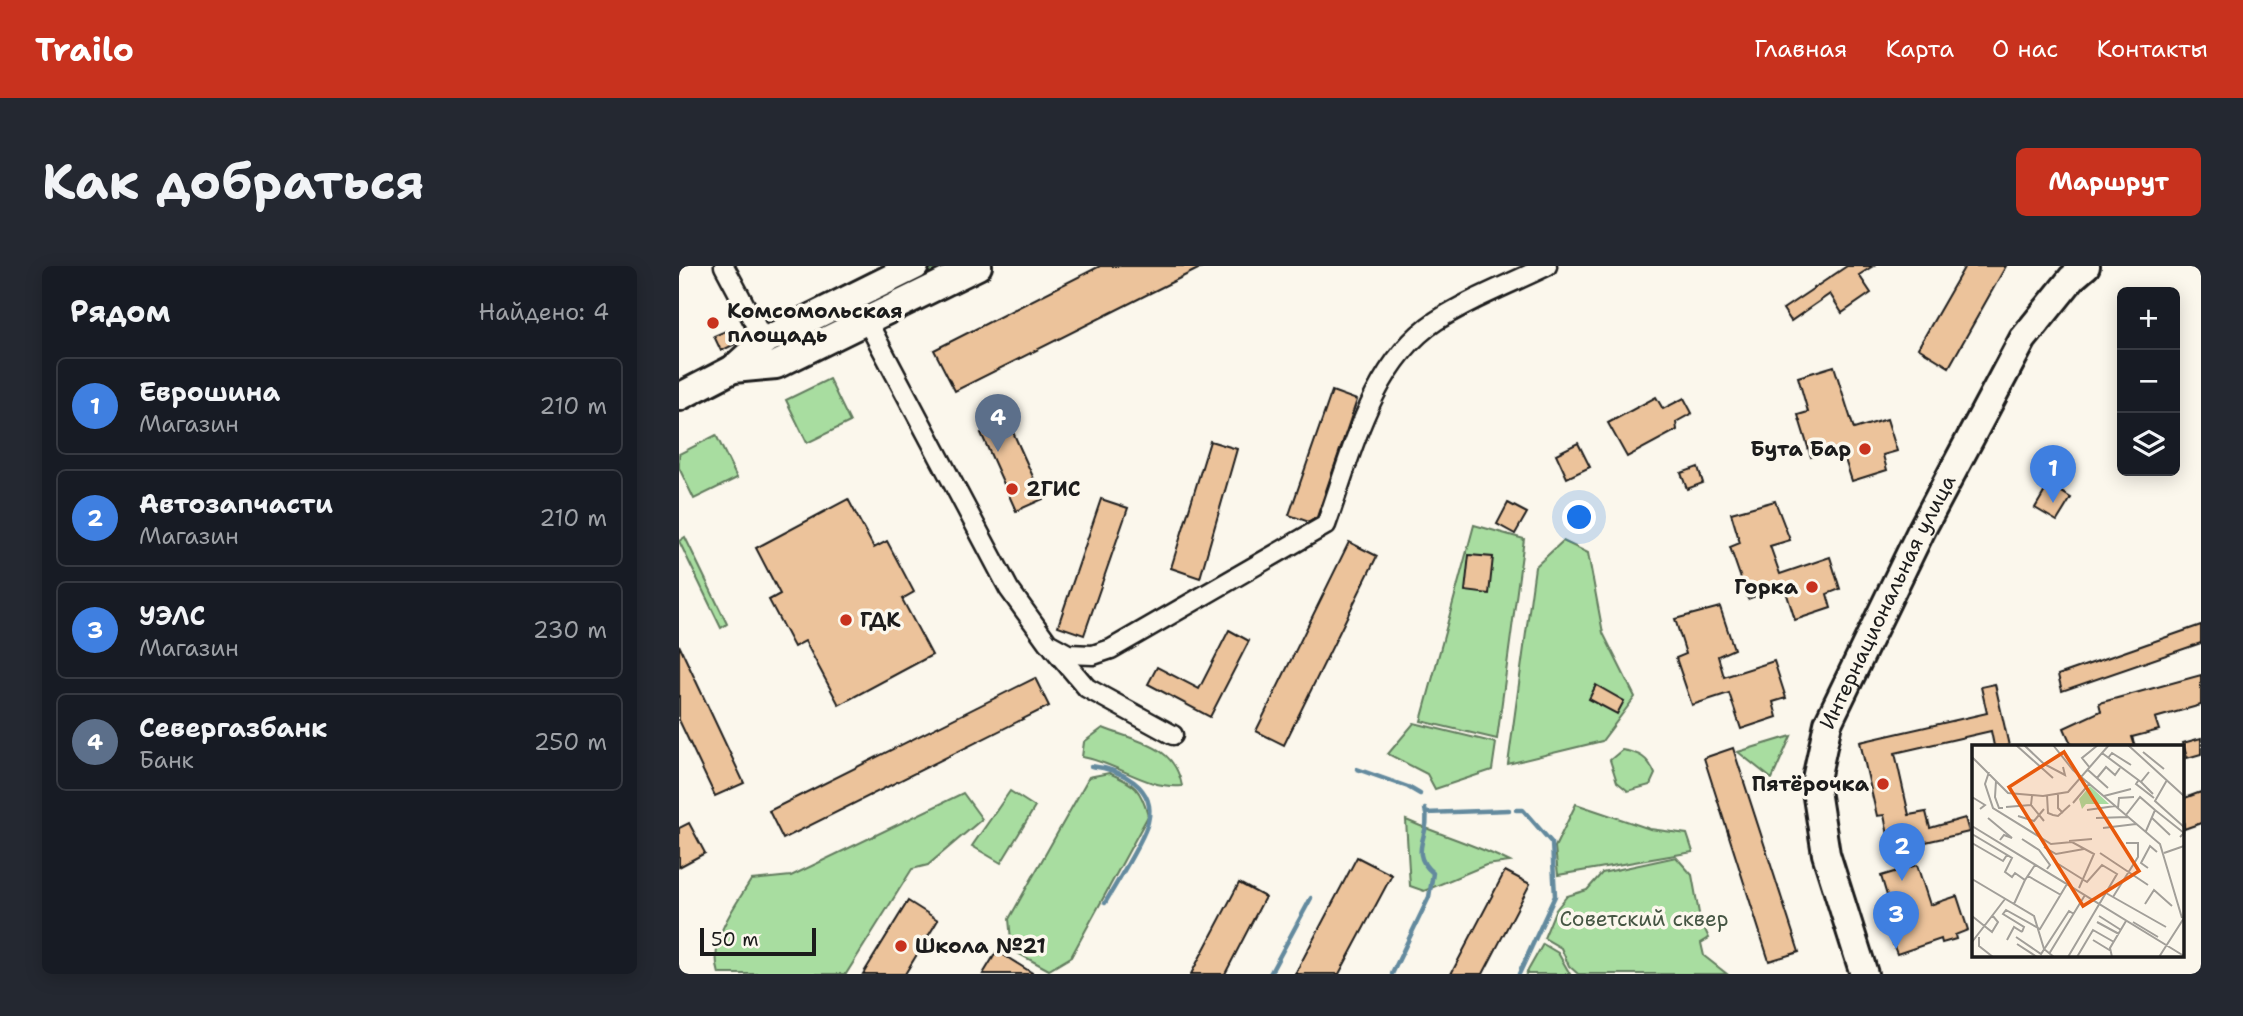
<!DOCTYPE html>
<html lang="ru">
<head>
<meta charset="utf-8">
<style>
  body { margin:0; font-family:"Shantell Sans",sans-serif; background:#242831; color:#f1f3f6 }
  .controls { position:absolute; right:21px; top:21px; display:grid; overflow:hidden; border-radius:10px; box-shadow:0 4px 18px #0003 }
  .controls button { width:63px; height:63px; display:grid; place-items:center; padding:0; border:0; border-bottom:2px solid #363941; background:#171b24; color:#f1f3f6; font:35px sans-serif }
  .scale { position:absolute; left:21px; bottom:18px; width:116px; box-sizing:border-box; padding-left:7px; border:4px solid #1c1c1c; border-top:0; font-size:19px; line-height:24px; white-space:nowrap; color:#1c1c1c; -webkit-text-stroke:5px #fbf7ec; paint-order:stroke }
  .you { position:absolute; left:901px; top:252px; width:24px; height:24px; margin:-18px; border:5px solid #fff; border-radius:50%; background:#1a73e8; box-shadow:0 0 0 10px #1a73e833 }
  .badge { display:grid; place-items:center; width:46px; height:46px; border-radius:50%; background:#c8321e; color:#fff; font-size:23px; font-weight:700 }
  .pin { position:absolute; translate:-50% -58px; filter:drop-shadow(0 2px 4px #0008) }
  .pin::after { content:''; position:absolute; top:37px; width:24px; height:21px; background:inherit; clip-path:polygon(0 0,100% 0,50% 100%) }
  .list { margin:0; padding:0; list-style:none }
  h2 { display:flex; justify-content:space-between; align-items:center; height:91px; margin:0; padding:0 28px; font-size:30px }
  h2 small { font-size:23px; font-weight:400; color:#9ea1a6 }
  .list li { display:grid; grid-template-columns:46px 1fr auto; gap:21px; align-items:center; box-sizing:border-box; height:98px; margin:0 14px 14px; padding:0 14px; border:2px solid #363941; border-radius:10px }
  .list b { display:block; font-size:26px; white-space:nowrap }
  .list p { margin:0; font-size:23px; white-space:nowrap; color:#9ea1a6 }
  .list em { font-size:23px; font-style:normal; color:#9ea1a6 }
  .icon { flex:none; width:38px; height:38px; fill:none; stroke:currentColor; stroke-width:2; stroke-linecap:round; stroke-linejoin:round }
  .map { position:relative; flex:none; width:1522px; height:708px; overflow:hidden; border-radius:10px }
  header { display:flex; align-items:center; gap:42px; box-sizing:border-box; height:98px; padding:0 35px; background:#c8321e; color:#fff }
  header strong { font-size:33px }
  nav { display:flex; gap:38px; margin-inline-start:auto; font-size:24px }
  .intro { display:flex; align-items:center; justify-content:space-between; box-sizing:border-box; height:168px; padding:0 42px }
  h1 { margin:0; font-size:49px }
  .button { padding:18px 32px; border-radius:10px; background:#c8321e; color:#fff; font-size:24px; font-weight:700 }
  main { display:flex; gap:42px; padding:0 42px }
  aside { flex:1; background:#171b24; border-radius:10px; box-shadow:0 4px 18px #0003 }
  .map>svg:first-child { display:block }
</style>
</head>
<body>
<header>
<strong>Trailo</strong>
<nav><a>Главная</a><a>Карта</a><a>О нас</a><a>Контакты</a></nav>
</header>
<div class="intro"><h1>Как добраться</h1><a class="button">Маршрут</a></div>
<main>
<aside>
<h2>Рядом<small>Найдено: 4</small></h2>
<ul class="list">
<li><span class="badge" style="background:#3f7fe0">1</span><div><b>Еврошина</b><p>Магазин</p></div><em>210 m</em></li>
<li><span class="badge" style="background:#3f7fe0">2</span><div><b>Автозапчасти</b><p>Магазин</p></div><em>210 m</em></li>
<li><span class="badge" style="background:#3f7fe0">3</span><div><b>УЭЛС</b><p>Магазин</p></div><em>230 m</em></li>
<li><span class="badge" style="background:#5c6f8a">4</span><div><b>Севергазбанк</b><p>Банк</p></div><em>250 m</em></li>
</ul>
</aside>
<div class="map">
<svg width="1522" height="708" viewBox="0 0 1522 708">
  <rect width="100%" height="100%" fill="#fbf7ec"/>
  <filter id="ink" filterUnits="userSpaceOnUse"><feTurbulence type="fractalNoise" baseFrequency=".0143" numOctaves="2"/><feDisplacementMap in="SourceGraphic" scale="14" xChannelSelector="R" yChannelSelector="G"/><feConvolveMatrix kernelMatrix="1 2 1 2 8 2 1 2 1" color-interpolation-filters="sRGB"/></filter>
  <g filter="url(#ink)">
    <g fill="#a8dda0" stroke="#627c5e" stroke-width="2">
      <path d="M258,0H281L184,49L180,39Z"/>
      <path d="M150,113L171,156L128,177L107,134Z"/>
      <path d="M37,169L58,212L15,233L0,202V188Z"/>
      <path d="M795,259L845,273L818,473L742,455Z"/>
      <path d="M6,271L48,358L42,362L0,275Z"/>
      <path d="M884,275L909,287L924,367L956,431L923,475L829,498L856,301Z"/>
      <path d="M735,457L817,477L813,504L756,523L748,508L709,488Z"/>
      <path d="M424,462C459,476 496,479 503,520C466,523 439,497 403,491L405,476Z"/>
      <path d="M1112,470L1093,513L1059,486Z"/>
      <path d="M943,484C960,487 969,491 976,508L971,519L949,525L938,516L931,494Z"/>
      <path d="M430,507C456,518 462,523 469,550L392,691L370,704L333,684L330,653L410,511Z"/>
      <path d="M331,525L356,541L322,597L293,580Z"/>
      <path d="M284,527L303,553L249,599L233,603L167,708H40C29,673 55,642 72,614L112,610Z"/>
      <path d="M897,538L971,563L1008,568L1014,586L879,609L876,581Z"/>
      <path d="M727,554C762,569 797,579 831,596L807,599L745,625L731,620Z"/>
      <path d="M997,591L1013,609L1021,653L1030,672L1022,677L1025,690L1048,708H899L890,700L882,682L865,672L876,645L888,630L908,624L923,607Z"/>
      <path d="M864,678L879,687L891,708H847Z"/>
    </g>
    <g fill="none" stroke-linecap="round" stroke-linejoin="round">
      <g stroke="#648a9e" stroke-width="4.5">
        <path d="M412,500C441,503 478,521 469,556C465,574 436,619 426,637"/>
        <path d="M678,503L729,521L741,528"/>
        <path d="M837,544H844L873,577L876,630L840,708"/>
        <path d="M747,547L830,544"/>
        <path d="M591,708L632,632"/>
        <path d="M713,708L750,631L754,607C727,585 754,568 746,543"/>
      </g>
    </g>
    <g fill="#ecc39b" stroke="#1c1c1c" stroke-width="2">
      <path d="M421,0H525L276,125L255,84Z"/>
      <path d="M1168,0H1194L1180,9L1192,27L1163,47L1151,28L1112,55L1104,43Z"/>
      <path d="M1286,0H1327L1270,101L1239,82Z"/>
      <path d="M49,64L56,78L42,85L35,70Z"/>
      <path d="M1155,100L1175,163L1208,153L1218,185L1204,189L1208,204L1173,215L1162,181L1132,191L1119,149L1129,146L1119,111Z"/>
      <path d="M653,125L678,134L638,251L630,256L610,249Z"/>
      <path d="M977,131L984,143L1005,132L1013,147L997,156L998,164L948,191L929,157Z"/>
      <path d="M329,155L364,233L337,245L302,167Z"/>
      <path d="M531,175L558,183L521,312L492,302Z"/>
      <path d="M899,177L911,201L888,212L877,188Z"/>
      <path d="M1019,201L1024,217L1008,223L1002,207Z"/>
      <path d="M1370,218L1392,232L1378,255L1356,242Z"/>
      <path d="M169,233L195,282L208,275L235,326L223,333L253,389L160,439L126,375L115,381L90,334L101,328L77,282Z"/>
      <path d="M422,233L449,242L405,369L379,360Z"/>
      <path d="M1096,235L1111,274L1091,280L1101,308L1151,291L1161,323L1148,328L1152,342L1116,354L1105,319L1069,333L1051,281L1061,277L1052,247Z"/>
      <path d="M829,237L848,247L836,268L818,258Z"/>
      <path d="M670,276L698,290L605,479L577,465Z"/>
      <path d="M790,289L814,291L810,328L786,325Z"/>
      <path d="M1041,341L1055,383L1039,390L1045,411L1095,395L1107,432L1094,436L1098,451L1062,463L1050,427L1013,439L997,392L1007,388L996,353Z"/>
      <path d="M1522,359V377L1383,425L1379,409Z"/>
      <path d="M550,364L570,375L531,451L469,418L478,401L520,423Z"/>
      <path d="M0,379L65,517L36,530L0,454Z"/>
      <path d="M1522,409V439L1476,452L1480,464L1453,471L1456,480H1393L1385,462L1422,445L1420,437Z"/>
      <path d="M356,412L370,440L104,573L90,545Z"/>
      <path d="M1316,418L1330,480H1315L1312,465L1216,487L1230,549L1247,546L1251,562L1286,552L1290,566L1212,584L1205,549L1198,550L1181,476L1308,447L1302,421Z"/>
      <path d="M917,419L945,435L938,448L910,433Z"/>
      <path d="M1522,472V488L1508,492L1504,477Z"/>
      <path d="M1054,482L1120,686L1090,695L1025,492Z"/>
      <path d="M1522,526V557L1505,563L1503,533Z"/>
      <path d="M10,557L26,587L0,601V562Z"/>
      <path d="M678,591L713,609L660,708H616Z"/>
      <path d="M1238,599L1251,639L1278,630L1289,664L1276,669L1277,673L1263,677L1262,673L1218,688L1203,650L1213,646L1202,610Z"/>
      <path d="M826,605L851,618L804,708H772Z"/>
      <path d="M560,617L586,631L546,708H512Z"/>
      <path d="M229,635L259,654L226,708H184Z"/>
      <path d="M318,685L355,708H304Z"/>
    </g>
    <g fill="none" stroke-linecap="round" stroke-linejoin="round">
      <g stroke="#1c1c1c" stroke-width="23">
        <g id="minor">
          <path d="M45,0L85,75"/>
          <path d="M188,55L330,323L369,377L389,388L414,389L432,383L647,259C672,190 692,98 757,55C791,33 831,18 868,0"/>
          <path d="M374,382L408,422L494,469"/>
        </g>
      </g>
      <g stroke="#1c1c1c" stroke-width="32">
        <g id="secondary">
          <path d="M54,103L97,99L299,0"/>
          <path d="M0,131L54,103L85,75L236,0"/>
          <path id="s1" d="M1185,708L1147,588L1136,518L1149,457L1243,263L1344,73L1393,12L1407,0"/>
        </g>
      </g>
      <use href="#minor" stroke="#fbf7ec" stroke-width="18"/>
      <use href="#secondary" stroke="#fbf7ec" stroke-width="26"/>
    </g>
  </g>
  <g fill="#c8321e" stroke="#fbf7ec" stroke-width="2.5">
    <circle cx="34" cy="57" r="7"/>
    <circle cx="1186" cy="183" r="7"/>
    <circle cx="333" cy="223" r="7"/>
    <circle cx="1133" cy="321" r="7"/>
    <circle cx="167" cy="354" r="7"/>
    <circle cx="1204" cy="518" r="7"/>
    <circle cx="222" cy="680" r="7"/>
  </g>
  <g text-anchor="middle" dominant-baseline="central" stroke-width="7" stroke-linejoin="round" paint-order="stroke">
    <g font-size="21" font-weight="bold" fill="#1c1c1c" stroke="#fbf7ec" text-anchor="start">
      <text x="48" y="45">Комсомольская<tspan x="48" dy="24">площадь</tspan></text>
      <text x="1172" y="183" text-anchor="end">Бута Бар</text>
      <text x="347" y="223">2ГИС</text>
      <text x="1119" y="321" text-anchor="end">Горка</text>
      <text x="181" y="354">ГДК</text>
      <text x="1190" y="518" text-anchor="end">Пятёрочка</text>
      <text x="236" y="680">Школа №21</text>
    </g>
    <g font-size="21" fill="#1c1c1c" stroke="#fbf7ec">
      <text stroke="none"><textPath href="#s1" startOffset="394">Интернациональная улица</textPath></text>
    </g>
    <g font-size="21" fill="#465644" stroke="#fbf7ec">
      <text x="965" y="653">Советский сквер</text>
    </g>
  </g>
  <g transform="translate(1293 479)">
    <rect width="212" height="212" fill="#fbf7ec"/>
    <path d="M118,41L136,58L137,59H114L110,64L107,54Z" fill="#a8dda0"/>
    <path fill="none" stroke="#a29f99" stroke-width="2" d="M44,0L81,33M52,0L72,19L93,30L91,22M81,0L101,25L188,99L210,173M156,0L212,51M171,7L192,24M130,8L169,37M0,12L36,48L71,51L96,47L137,0M136,13L140,8L159,20M118,23L110,13L126,0M116,25L136,43M17,27L13,39L21,63L79,99L100,97L122,109L107,143M177,27L169,37L181,49M125,33L134,22L143,30L148,23M195,35L183,56L212,82M24,36L23,52L27,63H31M166,36L164,39L182,53M86,49V63L91,68M75,50L76,68L81,70L86,71L98,60M60,51L59,60L72,76M132,51L159,44M0,52L13,60L8,64M101,58L118,38M34,62L59,60M146,63L147,53L162,52M115,65L143,61M154,70L168,52L183,65M46,71L62,76L72,64M16,73L40,93L32,90L28,95M124,73L156,72M180,73L198,90M0,81L212,211M131,83L164,79M174,86L183,65L212,88L208,92M0,89L40,113L33,127L40,132L43,128L53,135L63,120M50,94L67,105L78,120L75,124M97,96L120,94M0,98L31,116L35,110M72,102L84,109L112,104M128,108L176,140M192,108L212,101M83,117L115,137L130,120L145,129L96,212M176,123L169,118L178,101L185,107M56,131L89,150M0,134L62,171L72,204L82,212M134,148L141,152L166,112V98H154M141,152L194,182M42,159L53,135M173,159L182,145L200,161M0,171L20,187L26,177L20,170M127,171L149,185M125,177L147,189M161,177L186,192M50,187L52,182L31,169L34,165L68,184L95,139M7,192V201L21,212M44,192L69,209L97,166L102,169M35,195L42,182L50,187M121,195L139,206M0,197L33,154M45,199L65,212M77,209L113,150M105,212L121,185L142,197M140,212L138,203L154,176M187,212L212,173"/>
    <path fill="#e8590c" fill-opacity="0.15" stroke="#e8590c" stroke-width="3.5" d="M92,7L167,126L111,161L37,42Z"/>
    <rect width="212" height="212" fill="none" stroke="#1c1c1c" stroke-width="3.5"/>
  </g>
</svg>
<div class="controls">
<button>+</button>
<button>−</button>
<button><svg class="icon" aria-label="layers" viewBox="0 0 24 24"><path d="M12 4l9 5-9 5-9-5zM3 14l9 5 9-5"/></svg></button>
</div>
<div class="scale">50 m</div>
<div class="you"></div>
<div class="pin badge" style="left:1374px;top:237px;background:#3f7fe0">1</div>
<div class="pin badge" style="left:1223px;top:615px;background:#3f7fe0">2</div>
<div class="pin badge" style="left:1217px;top:683px;background:#3f7fe0">3</div>
<div class="pin badge" style="left:319px;top:186px;background:#5c6f8a">4</div>
</div>
</main>
</body>
</html>
